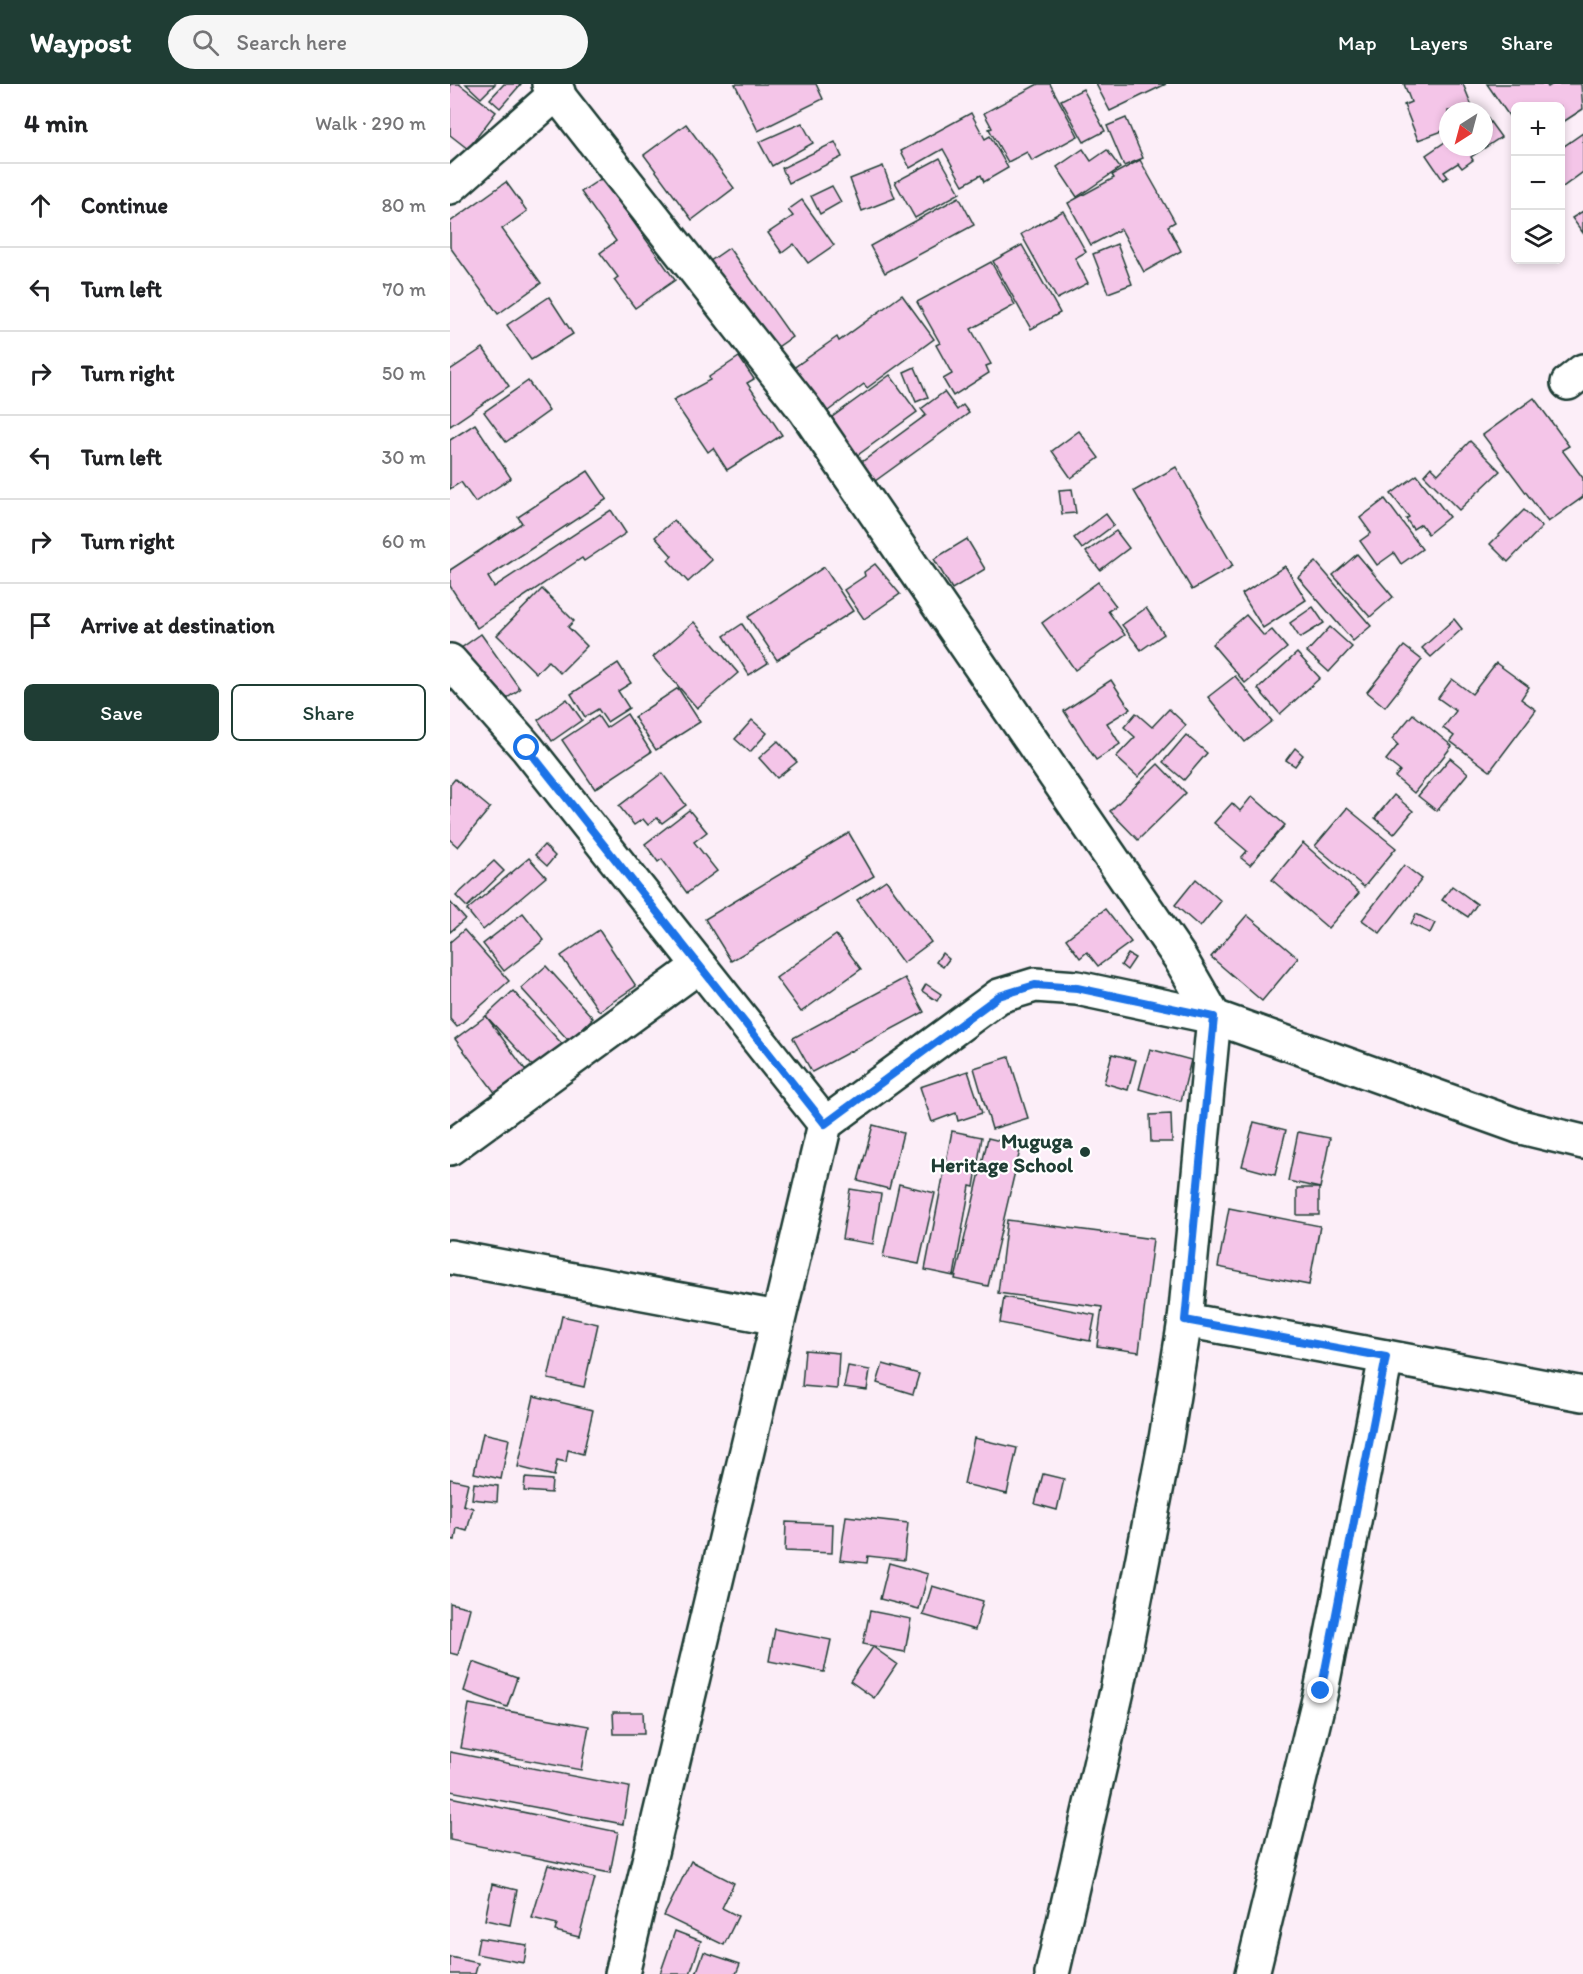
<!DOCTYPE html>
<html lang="en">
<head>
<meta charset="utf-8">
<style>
  body { margin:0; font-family:Itim,sans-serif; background:#f6f6f6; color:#202124 }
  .controls { position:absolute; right:18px; top:18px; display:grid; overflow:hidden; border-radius:9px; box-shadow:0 3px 9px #0003 }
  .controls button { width:54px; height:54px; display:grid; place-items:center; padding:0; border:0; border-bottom:2px solid #e0e0e0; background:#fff; color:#202124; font:30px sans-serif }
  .compass { position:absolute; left:989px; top:18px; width:54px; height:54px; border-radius:50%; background:#fff; box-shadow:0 3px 9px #0003; rotate:216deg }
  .stop { position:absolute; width:18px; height:18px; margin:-14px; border:4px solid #1a73e8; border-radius:50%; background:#fff }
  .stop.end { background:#1a73e8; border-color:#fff; box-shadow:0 2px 6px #0008 }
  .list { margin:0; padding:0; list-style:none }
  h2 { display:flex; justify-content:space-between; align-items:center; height:78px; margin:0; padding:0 24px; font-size:26px }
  h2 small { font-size:20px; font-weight:400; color:#757577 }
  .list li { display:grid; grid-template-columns:39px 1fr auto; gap:18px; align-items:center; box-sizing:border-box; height:84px; padding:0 24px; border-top:2px solid #e0e0e0 }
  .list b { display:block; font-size:22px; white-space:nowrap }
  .list em { font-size:20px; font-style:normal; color:#757577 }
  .actions { display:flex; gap:12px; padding:18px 24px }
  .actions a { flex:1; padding:14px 0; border:2px solid #1f3d34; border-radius:9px; text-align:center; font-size:21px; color:#1f3d34 }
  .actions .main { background:#1f3d34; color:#fff }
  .icon { flex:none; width:33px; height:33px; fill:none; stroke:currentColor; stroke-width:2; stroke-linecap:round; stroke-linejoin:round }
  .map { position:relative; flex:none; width:1133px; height:1890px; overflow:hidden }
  header { display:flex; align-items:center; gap:36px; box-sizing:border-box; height:84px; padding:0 30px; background:#1f3d34; color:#fff }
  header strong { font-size:28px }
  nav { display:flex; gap:33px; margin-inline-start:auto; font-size:21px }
  .search { width:420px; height:54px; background:#f6f6f6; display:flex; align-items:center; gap:15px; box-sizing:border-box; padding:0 21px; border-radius:33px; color:#757577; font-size:22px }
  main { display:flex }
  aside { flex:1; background:#fff }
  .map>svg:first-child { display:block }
</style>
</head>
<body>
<header>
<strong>Waypost</strong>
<div class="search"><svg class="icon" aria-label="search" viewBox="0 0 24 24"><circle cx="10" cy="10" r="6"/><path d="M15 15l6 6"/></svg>Search here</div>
<nav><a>Map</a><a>Layers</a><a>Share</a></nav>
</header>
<main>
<aside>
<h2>4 min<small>Walk · 290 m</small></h2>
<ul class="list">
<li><svg class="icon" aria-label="ahead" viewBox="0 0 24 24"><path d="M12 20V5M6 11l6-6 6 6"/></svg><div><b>Continue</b></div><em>80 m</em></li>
<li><svg class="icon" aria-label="left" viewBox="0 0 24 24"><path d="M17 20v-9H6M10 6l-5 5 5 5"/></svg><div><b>Turn left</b></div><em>70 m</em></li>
<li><svg class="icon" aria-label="right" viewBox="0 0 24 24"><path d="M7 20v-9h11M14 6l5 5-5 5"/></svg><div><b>Turn right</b></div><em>50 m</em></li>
<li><svg class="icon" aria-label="left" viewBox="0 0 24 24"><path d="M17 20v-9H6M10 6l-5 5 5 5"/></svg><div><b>Turn left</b></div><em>30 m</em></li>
<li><svg class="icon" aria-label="right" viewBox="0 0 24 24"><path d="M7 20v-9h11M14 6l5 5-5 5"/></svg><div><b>Turn right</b></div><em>60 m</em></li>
<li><svg class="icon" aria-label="arrive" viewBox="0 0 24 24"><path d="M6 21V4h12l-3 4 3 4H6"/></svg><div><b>Arrive at destination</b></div></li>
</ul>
<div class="actions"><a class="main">Save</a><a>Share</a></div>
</aside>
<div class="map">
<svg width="1133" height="1890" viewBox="0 0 1133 1890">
  <rect width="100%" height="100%" fill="#fceef8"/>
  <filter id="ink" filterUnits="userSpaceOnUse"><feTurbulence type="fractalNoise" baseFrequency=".0167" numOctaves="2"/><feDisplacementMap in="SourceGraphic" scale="12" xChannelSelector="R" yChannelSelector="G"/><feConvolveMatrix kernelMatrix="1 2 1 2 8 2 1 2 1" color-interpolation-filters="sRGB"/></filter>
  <g filter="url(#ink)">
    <g fill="#f4c5e8" stroke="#1f3d34" stroke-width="1.5">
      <path d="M0,0H9L46,28L18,65L0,51Z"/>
      <path d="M16,0H45L31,14Z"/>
      <path d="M54,0H71L50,24L40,15Z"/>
      <path d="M285,0H366L373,15L308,47Z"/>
      <path d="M588,0H600L628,52L582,77L577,68L558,78L539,45L542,44L534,29Z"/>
      <path d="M646,0H716L660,27Z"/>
      <path d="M954,0H1013L1024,27H998V45L968,56L954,21L961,18Z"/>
      <path d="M1037,0H1096L1098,3L1103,0H1131L1133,25L1110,40V22H1066V42Z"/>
      <path d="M633,5L655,47L634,58L611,16Z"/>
      <path d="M521,29L535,55L540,52L558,84L534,98L531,91L513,101L493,65L460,84L451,67Z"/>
      <path d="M1035,31L1051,53L1021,73L1023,76L1012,84L1008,79L994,88L998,93L993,96L976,71L998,56V63H1034Z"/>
      <path d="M676,34L693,74L674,82L657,42Z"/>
      <path d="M352,39L363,59L322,82L309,58Z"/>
      <path d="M236,40L284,104L242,136L194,71Z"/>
      <path d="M1133,49V88L1110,105V65Z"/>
      <path d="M385,58L392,73L339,99L332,84Z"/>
      <path d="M633,65L641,77L657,66L670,84L627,113L607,83Z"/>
      <path d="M490,74L510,109L465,134L445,98Z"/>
      <path d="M690,76L725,138L718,142L731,167L694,188L671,145L641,161L618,119L664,94L662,91Z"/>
      <path d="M433,82L445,114L412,127L400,95Z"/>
      <path d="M152,94L225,196L185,224L164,196L168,193L150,169L166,157L131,108Z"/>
      <path d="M56,98L77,127L52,145L91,199L48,230L0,163V138Z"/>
      <path d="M382,102L391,118L370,130L361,112Z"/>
      <path d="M509,113L524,141L435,189L420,162Z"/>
      <path d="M352,116L384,161L358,179L344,160L332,169L318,149L343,132L338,126Z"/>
      <path d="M613,127L636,168L625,174L638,199L607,215L571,150Z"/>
      <path d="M1133,127V149L1122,134Z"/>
      <path d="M667,160L682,200L658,209L643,170Z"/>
      <path d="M572,161L610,229L581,245L543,177Z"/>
      <path d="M279,164L342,253L319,269L256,180Z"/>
      <path d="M541,178L565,221L521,245L541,280L536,282L539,289L503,312L493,295L502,290L486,261L490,259L467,218Z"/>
      <path d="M452,211L484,255L417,304L414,300L374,330L342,285L387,253L389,257Z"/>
      <path d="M99,213L123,250L81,276L57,241Z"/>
      <path d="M33,264L59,302L0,342V286Z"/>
      <path d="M289,273L304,295L297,299L332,351L277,386L263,364L258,368L223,316L260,296L259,293Z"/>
      <path d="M465,283L478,313L466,318L454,288Z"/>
      <path d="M440,291L467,328L405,373L378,336Z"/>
      <path d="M78,297L99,327L56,358L34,328Z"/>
      <path d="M494,308L507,326L513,321L519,329L414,405L401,386L476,331L471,325Z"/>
      <path d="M1084,314L1119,362L1112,366L1133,394V413L1098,438L1033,351Z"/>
      <path d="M25,340L61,394L25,418L11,398L0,405V356Z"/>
      <path d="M629,347L649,374L621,394L602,367Z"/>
      <path d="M1020,357L1050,387L1009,426L974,391L981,383L988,390Z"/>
      <path d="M726,383L783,482L742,506L684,407Z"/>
      <path d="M138,387L157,415L38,493L44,503L161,426L176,449L134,477L132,474L27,544L0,502V486L72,439L68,433Z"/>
      <path d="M967,391L999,433L978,450L971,440L963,445L956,435L959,433L941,410Z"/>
      <path d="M622,405L626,429L612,430L609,406Z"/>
      <path d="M935,415L972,465L951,480L944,469L927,481L910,457L921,449L910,434Z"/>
      <path d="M1074,426L1092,443L1058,478L1040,460Z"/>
      <path d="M656,430L664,441L632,465L624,454Z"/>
      <path d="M224,436L262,476L238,498L218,476L222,472L205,453Z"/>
      <path d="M666,447L679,464L650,486L636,468Z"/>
      <path d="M517,455L535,485L502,505L484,475Z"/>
      <path d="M907,470L943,513L920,533L883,491Z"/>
      <path d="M866,478L921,542L903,557L848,493Z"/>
      <path d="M425,480L450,510L414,535L394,506L415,492L414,488Z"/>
      <path d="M835,482L856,516L813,544L792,510Z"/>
      <path d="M374,483L403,527L327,576L298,533Z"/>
      <path d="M648,498L666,522L658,527L675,551L625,586L592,539Z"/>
      <path d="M92,505L124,537L118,543L137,562L110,589L98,577L86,589L47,551Z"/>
      <path d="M863,523L874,539L850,554L840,539Z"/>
      <path d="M696,524L714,550L691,566L672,541Z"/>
      <path d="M796,531L814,552L822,546L837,564L795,599L762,560Z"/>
      <path d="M1004,535L1012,545L981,573L972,564Z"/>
      <path d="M244,538L288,589L247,624L203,573Z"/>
      <path d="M292,540L318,579L299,591L274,552Z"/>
      <path d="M880,543L902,563L879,588L857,568Z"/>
      <path d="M31,550L70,605L53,617L29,585L23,588L7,567Z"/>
      <path d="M954,562L972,576L935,623L917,608Z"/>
      <path d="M847,569L870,594L830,630L808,605Z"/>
      <path d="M168,579L181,599L168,607L179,624L157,638L148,625L135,633L121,610Z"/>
      <path d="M1046,579L1079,603L1071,615L1086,626L1040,687L1000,657L1004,652L993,644L1006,627L988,614L1002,595L1022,610Z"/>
      <path d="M785,592L822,637L795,658L758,613Z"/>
      <path d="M661,596L680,625L657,639L670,660L646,676L614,627Z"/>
      <path d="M228,604L250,638L206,666L184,633Z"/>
      <path d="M117,615L132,636L102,657L88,636Z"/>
      <path d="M719,625L736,641L688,693L666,673L685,653L674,643L686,629L702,643Z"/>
      <path d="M177,630L201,668L145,705L112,656L148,632L156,644Z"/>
      <path d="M963,630L1002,662L964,709L945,693L950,687L936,676L948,661L942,655Z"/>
      <path d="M302,636L317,649L300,668L285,655Z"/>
      <path d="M736,651L757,669L734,696L713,678Z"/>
      <path d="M328,657L347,678L327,694L309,674Z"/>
      <path d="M845,664L853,671L845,682L836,676Z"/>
      <path d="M1000,674L1018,689L987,727L968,712Z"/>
      <path d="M708,680L736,709L688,756L660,727Z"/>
      <path d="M212,689L236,721L212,739L207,734L198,741L193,735L184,741L169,722Z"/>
      <path d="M5,695L40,724L8,763L0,756V701Z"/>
      <path d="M944,711L963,727L944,750L925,734Z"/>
      <path d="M802,712L835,741L800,781L791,774L797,767L764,739L782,719L790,727Z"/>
      <path d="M897,724L946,764L914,803L865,762Z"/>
      <path d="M239,726L257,748L244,758L267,787L237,809L212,775L208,778L195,760Z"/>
      <path d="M399,749L424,792L281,877L255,835Z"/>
      <path d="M853,759L909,809L878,844L822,796Z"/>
      <path d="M94,761L105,772L97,782L85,771Z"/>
      <path d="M79,774L96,793L33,846L17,826Z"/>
      <path d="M44,777L54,787L17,823L6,812Z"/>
      <path d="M954,781L972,795L930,849L912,836Z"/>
      <path d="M746,795L771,817L750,843L725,821Z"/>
      <path d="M436,796L481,858L453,879L407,816Z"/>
      <path d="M1002,802L1027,820L1018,833L992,816Z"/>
      <path d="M0,818L15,835L0,848Z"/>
      <path d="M655,825L681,858L648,882L637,868L630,874L616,855Z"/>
      <path d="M73,829L94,856L54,887L33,860Z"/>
      <path d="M966,830L985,839L980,849L961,840Z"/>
      <path d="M797,831L848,874L812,917L761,873Z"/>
      <path d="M14,846L59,897L7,943L0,935V858Z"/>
      <path d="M149,846L186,902L149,927L111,872Z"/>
      <path d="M386,851L411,885L351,928L326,894Z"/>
      <path d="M492,869L499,875L493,883L486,878Z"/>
      <path d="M678,870L685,874L677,886L671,881Z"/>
      <path d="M96,882L143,934L119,957L71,904Z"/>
      <path d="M455,894L474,928L362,988L343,954Z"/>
      <path d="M476,900L491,910L487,917L472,907Z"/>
      <path d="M63,907L115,963L88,988L36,932Z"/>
      <path d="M36,932L77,988L46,1010L5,955Z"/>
      <path d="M700,965L741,976L731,1017L689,1005Z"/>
      <path d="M662,970L686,976L678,1006L654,999Z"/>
      <path d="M559,973L578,1034L542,1045L524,984Z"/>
      <path d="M518,987L532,1029L508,1037L506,1029L482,1038L470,1003Z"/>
      <path d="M721,1030L722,1058H701L700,1031Z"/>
      <path d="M804,1038L836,1046L825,1091L792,1082Z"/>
      <path d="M423,1041L453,1049L439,1105L408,1097Z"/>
      <path d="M502,1047L532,1053L524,1103L520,1102L504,1192L475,1186Z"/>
      <path d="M848,1048L880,1054L870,1104L838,1097Z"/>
      <path d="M538,1054L571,1062L538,1202L505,1195Z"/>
      <path d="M449,1100L485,1109L469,1180L433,1173Z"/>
      <rect x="847" y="1104" width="22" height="27"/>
      <path d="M400,1105L431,1110L423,1160L392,1155Z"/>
      <path d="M779,1124L870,1142L859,1201L768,1183Z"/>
      <path d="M557,1136L703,1155L689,1268L647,1262L652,1223L548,1209Z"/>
      <path d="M554,1213L645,1231L640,1257L550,1239Z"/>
      <path d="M112,1232L148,1240L134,1303L98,1295Z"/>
      <path d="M355,1266L389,1269L387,1305L352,1302Z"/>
      <path d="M433,1280L469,1290L463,1310L427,1299Z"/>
      <path d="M398,1282L420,1286L417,1306L394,1303Z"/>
      <path d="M84,1312L143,1326L133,1370L118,1366L116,1378L107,1376L104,1392L68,1383Z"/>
      <path d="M33,1349L59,1355L51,1395L24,1389Z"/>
      <path d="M524,1354L567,1364L557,1410L514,1400Z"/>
      <path d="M593,1390L614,1395L607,1426L585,1420Z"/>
      <path d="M75,1394L102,1396L101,1409L74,1407Z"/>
      <path d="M0,1395L18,1399L13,1421L23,1424L17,1447L7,1444L5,1456L0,1455Z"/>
      <path d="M24,1399L48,1402L47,1418L22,1415Z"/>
      <path d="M396,1432L458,1439L454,1476L418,1472L417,1479L390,1476Z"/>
      <path d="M336,1438L383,1440L382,1469L335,1467Z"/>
      <path d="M439,1479L478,1490L469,1525L430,1515Z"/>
      <path d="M482,1502L533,1517L525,1546L473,1531Z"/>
      <path d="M0,1519L20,1524L8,1571L0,1569Z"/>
      <path d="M420,1527L461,1535L455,1568L413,1560Z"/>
      <path d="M325,1545L381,1556L374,1588L319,1577Z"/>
      <path d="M423,1563L447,1580L424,1614L400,1597Z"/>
      <path d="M23,1578L67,1594L57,1623L14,1607Z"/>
      <path d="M19,1620L139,1642L131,1686L11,1664Z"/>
      <path d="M163,1628H193L194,1650H164Z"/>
      <path d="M0,1668L179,1703L173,1740L0,1707Z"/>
      <path d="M0,1713L168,1748L160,1789L0,1756Z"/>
      <path d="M241,1777L284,1799L272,1824L288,1832L274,1861L214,1832Z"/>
      <path d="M98,1781L145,1794L129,1853L105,1847L107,1840L82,1834Z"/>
      <path d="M42,1800L67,1806L60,1841L35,1836Z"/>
      <path d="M225,1847L251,1857L240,1890H210Z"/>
      <path d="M29,1854L77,1861L74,1879L26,1870Z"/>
      <path d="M254,1868L290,1880L286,1890H246Z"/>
      <path d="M0,1873L28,1879L25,1890H0Z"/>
    </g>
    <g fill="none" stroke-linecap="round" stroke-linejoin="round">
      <g stroke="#1f3d34" stroke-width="38">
        <g id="minor">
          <path d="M99,0L355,326L730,874L764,933L735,1236L716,1355L667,1607L602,1890"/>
          <path d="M0,103L108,8"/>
          <path d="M1118,299L1133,287"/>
          <path d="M0,577L77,664L375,1040"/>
          <path d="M0,1064L249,882"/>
          <path d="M0,1173L328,1234"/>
          <path d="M735,1236L936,1273"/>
          <path d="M172,1890L375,1040L549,912L585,901L627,904L764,933L1071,1043L1133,1058"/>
          <path d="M802,1890L871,1607L936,1273L1133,1310"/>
        </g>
      </g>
      <use href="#minor" stroke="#fff" stroke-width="33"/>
    </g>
  </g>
  <g fill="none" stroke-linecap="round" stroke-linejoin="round" filter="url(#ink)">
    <path stroke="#1a73e8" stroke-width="8" d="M77,664L375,1040L549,912L585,901L627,904L764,933L735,1236L936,1273L871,1607"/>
  </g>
  <circle fill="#1f3d34" stroke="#fff" stroke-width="2" cx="635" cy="1068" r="6"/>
  <g text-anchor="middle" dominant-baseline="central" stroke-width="4.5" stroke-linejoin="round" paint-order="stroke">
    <g font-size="21" font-weight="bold" fill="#1f3d34" stroke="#fff" text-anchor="end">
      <text x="623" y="1056">Muguga<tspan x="623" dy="24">Heritage School</tspan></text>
    </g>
  </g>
</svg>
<div class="controls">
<button>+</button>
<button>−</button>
<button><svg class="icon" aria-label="layers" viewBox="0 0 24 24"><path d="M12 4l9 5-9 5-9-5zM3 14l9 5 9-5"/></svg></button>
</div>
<svg class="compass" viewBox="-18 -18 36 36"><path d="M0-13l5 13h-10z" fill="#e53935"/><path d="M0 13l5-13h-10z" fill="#757577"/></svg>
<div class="stop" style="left:77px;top:664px"></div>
<div class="stop end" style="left:871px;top:1607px"></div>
</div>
</main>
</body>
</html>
